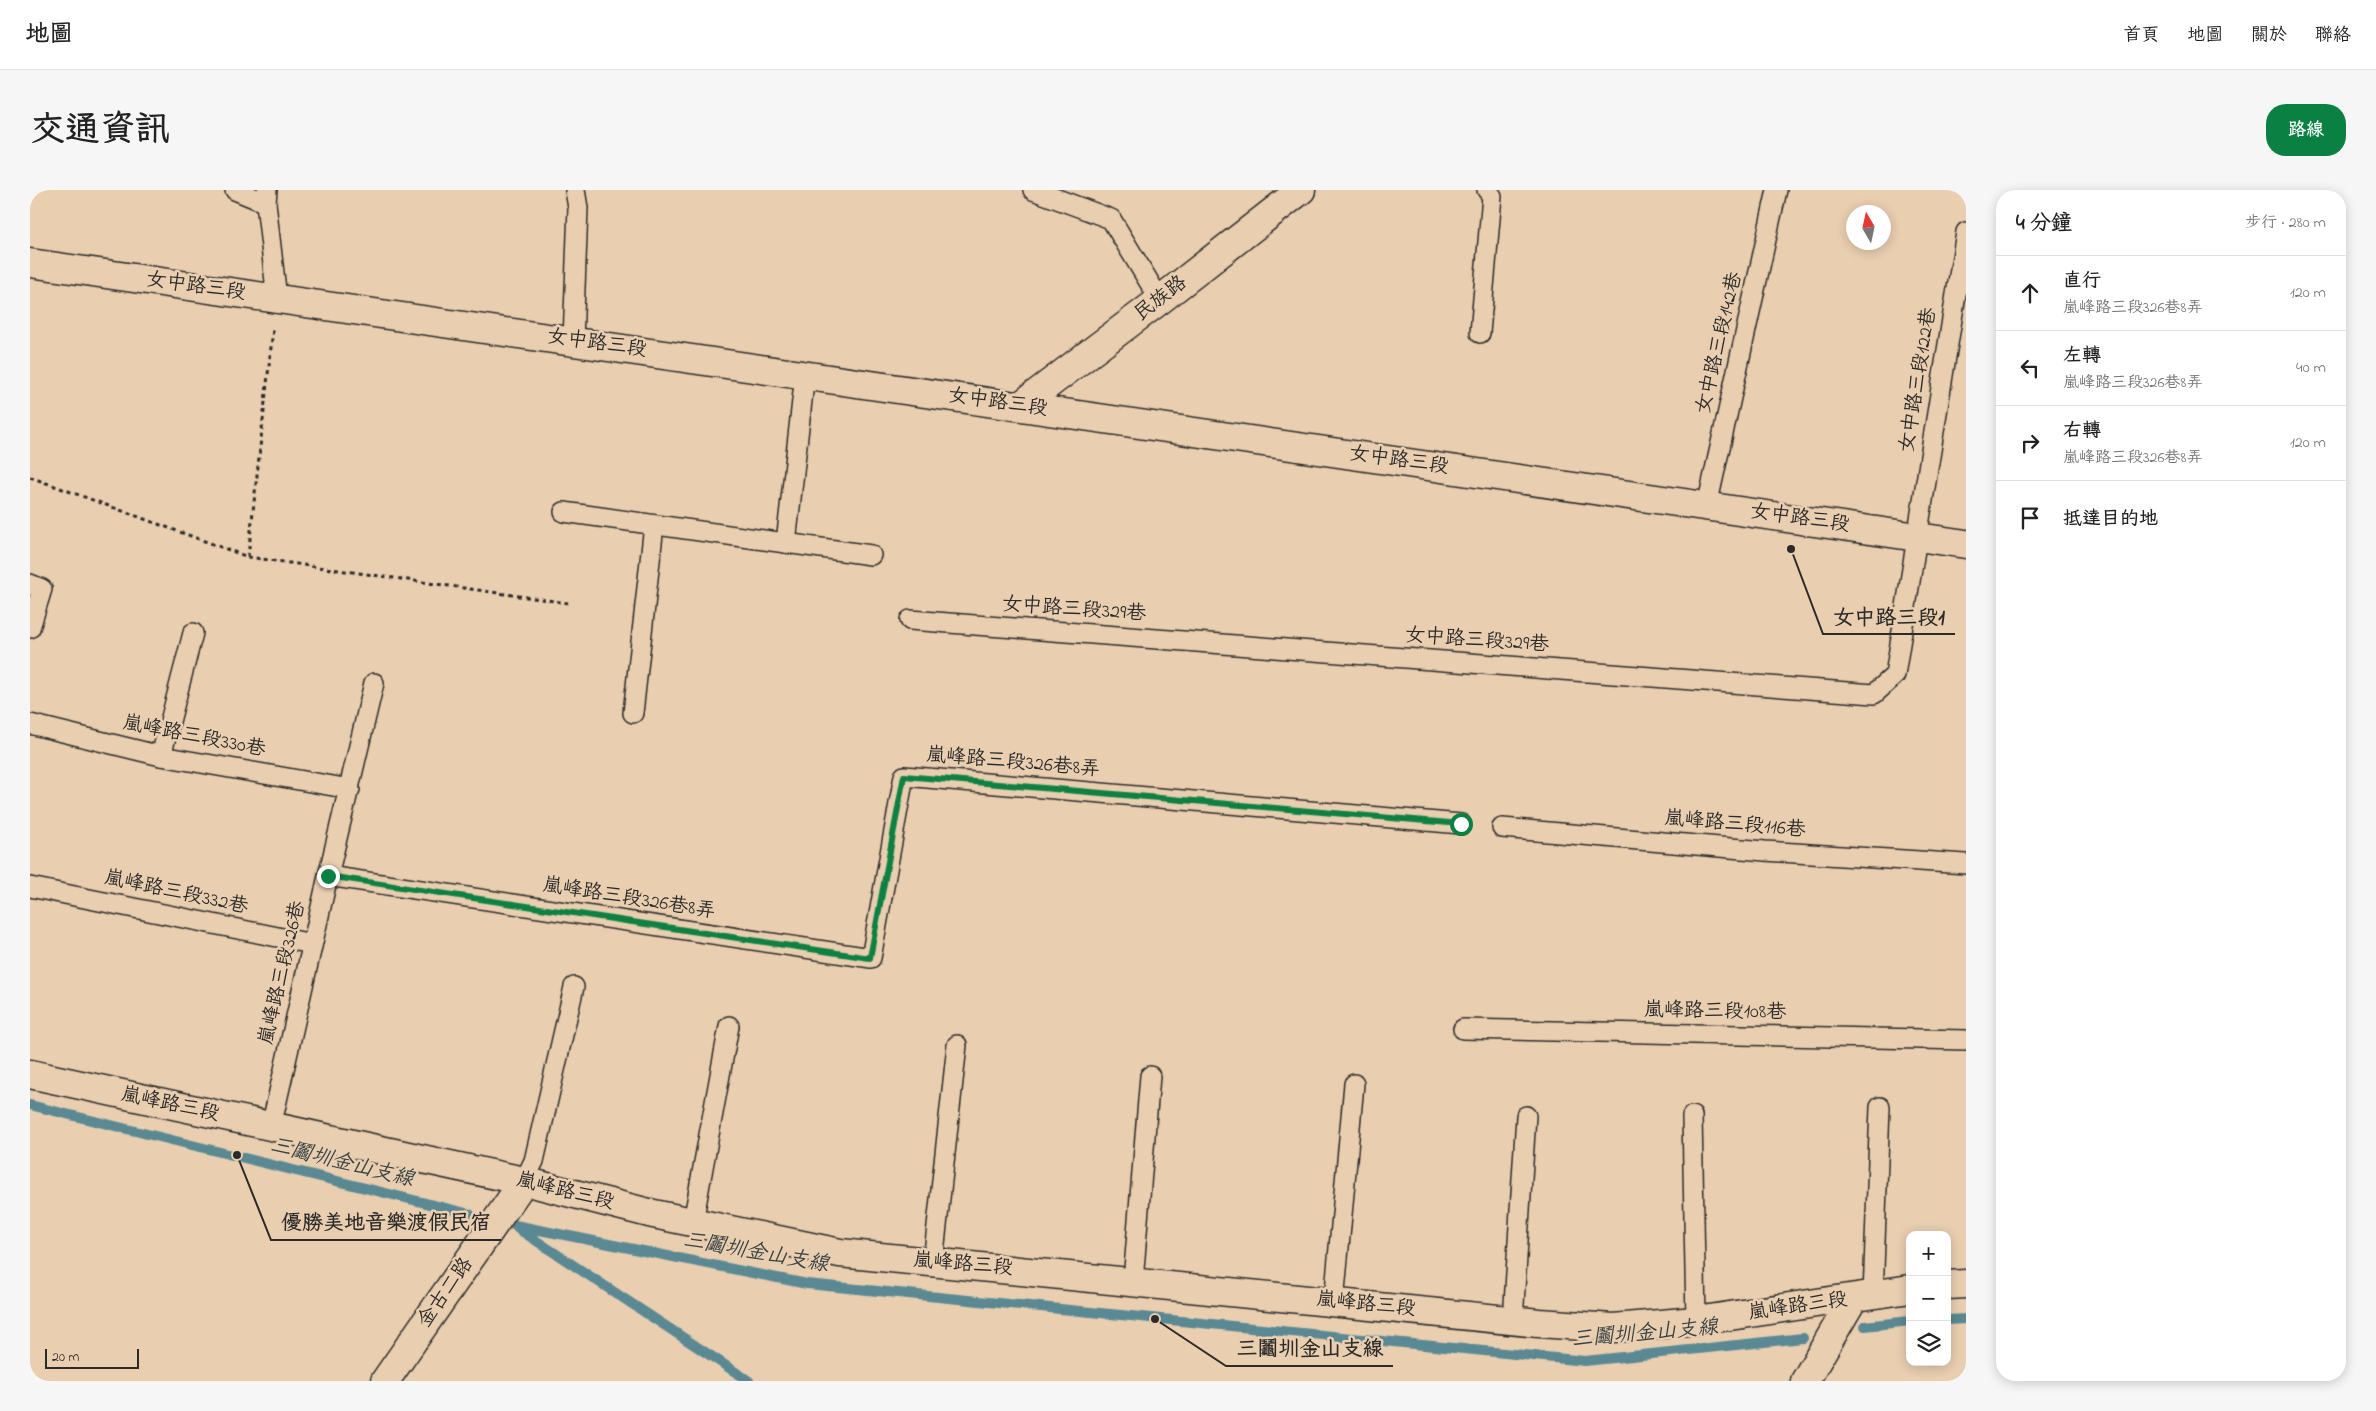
<!DOCTYPE html>
<html lang="zh-TW">
<head>
<meta charset="utf-8">
<style>
  body { margin:0; font-family:"Indie Flower","LXGW WenKai TC",sans-serif; background:#f6f6f6; color:#222 }
  .controls { position:absolute; right:15px; bottom:15px; display:grid; overflow:hidden; border-radius:10px; box-shadow:0 2px 12px #0003 }
  .controls button { width:45px; height:45px; display:grid; place-items:center; padding:0; border:0; border-bottom:1px solid #e0e0e0; background:#fff; color:#222; font:25px sans-serif }
  .compass { position:absolute; left:1816px; top:15px; width:45px; height:45px; border-radius:50%; background:#fff; box-shadow:0 2px 12px #0003; rotate:351deg }
  .scale { position:absolute; left:15px; bottom:12px; width:94px; box-sizing:border-box; padding-left:5px; border:2px solid #2b2b2b; border-top:0; font-size:14px; line-height:18px; white-space:nowrap; color:#2b2b2b; -webkit-text-stroke:4px #e9ceb0; paint-order:stroke }
  .stop { position:absolute; width:15px; height:15px; margin:-11px; border:4px solid #0b8043; border-radius:50%; background:#fff }
  .stop.end { background:#0b8043; border-color:#fff; box-shadow:0 1px 5px #0008 }
  .list { margin:0; padding:0; list-style:none }
  h2 { display:flex; justify-content:space-between; align-items:center; height:65px; margin:0; padding:0 20px; font-size:21px }
  h2 small { font-size:16px; font-weight:400; color:#767676 }
  .list li { display:grid; grid-template-columns:32px 1fr auto; gap:15px; align-items:center; box-sizing:border-box; height:75px; padding:0 20px; border-top:1px solid #e0e0e0 }
  .list b { display:block; font-size:19px; white-space:nowrap }
  .list p { margin:0; font-size:16px; white-space:nowrap; color:#767676 }
  .list em { font-size:16px; font-style:normal; color:#767676 }
  .icon { flex:none; width:28px; height:28px; fill:none; stroke:currentColor; stroke-width:2; stroke-linecap:round; stroke-linejoin:round }
  .map { position:relative; flex:none; width:1936px; height:1191px; overflow:hidden; border-radius:20px }
  header { display:flex; align-items:center; gap:30px; box-sizing:border-box; height:70px; padding:0 25px; background:#fff; border-bottom:1px solid #e0e0e0 }
  header strong { font-size:24px }
  nav { display:flex; gap:28px; margin-inline-start:auto; font-size:18px }
  .intro { display:flex; align-items:center; justify-content:space-between; box-sizing:border-box; height:120px; padding:0 30px }
  h1 { margin:0; font-size:35px }
  .button { padding:12px 22px; border-radius:20px; background:#0b8043; color:#fff; font-size:18px; font-weight:700 }
  main { display:flex; gap:30px; padding:0 30px }
  aside { flex:1; background:#fff; border-radius:20px; box-shadow:0 2px 12px #0003 }
  .map>svg:first-child { display:block }
</style>
</head>
<body>
<header>
<strong>地圖</strong>
<nav><a>首頁</a><a>地圖</a><a>關於</a><a>聯絡</a></nav>
</header>
<div class="intro"><h1>交通資訊</h1><a class="button">路線</a></div>
<main>
<div class="map">
<svg width="1936" height="1191" viewBox="0 0 1936 1191">
  <rect width="100%" height="100%" fill="#e9ceb0"/>
  <filter id="ink" filterUnits="userSpaceOnUse"><feTurbulence type="fractalNoise" baseFrequency=".02" numOctaves="2"/><feDisplacementMap in="SourceGraphic" scale="10" xChannelSelector="R" yChannelSelector="G"/><feConvolveMatrix kernelMatrix="1 2 1 2 8 2 1 2 1" color-interpolation-filters="sRGB"/></filter>
  <g filter="url(#ink)">
    <g fill="none" stroke-linecap="round" stroke-linejoin="round">
      <g stroke="#5a8993" stroke-width="10">
        <path d="M0,915L440,1024"/>
        <path d="M480,1034L777,1094L1555,1171L1773,1148"/>
        <path d="M487,1038L719,1191"/>
        <path d="M1917,1130L1936,1129"/>
        <path d="M1835,1136L1880,1131"/>
      </g>
      <g stroke="#2b2b2b" stroke-width="22">
        <g id="service">
          <path d="M205,0L236,13"/>
          <path d="M237,0L236,13L247,109"/>
          <path d="M1003,0L1081,29L1130,110"/>
          <path d="M1450,143L1462,6L1457,0"/>
          <path d="M543,151L548,18L545,0"/>
          <path d="M1677,316L1747,0"/>
          <path d="M534,322L841,365"/>
          <path d="M756,353L775,184"/>
          <path d="M0,394L12,399L0,438"/>
          <path d="M880,430L1844,504L1865,485L1936,42"/>
          <path d="M603,523L624,335"/>
          <path d="M0,534L131,566L320,599"/>
          <path d="M131,566L163,443"/>
          <path d="M1472,638L1735,661L1936,674"/>
          <path d="M298,686L841,768L874,586L1431,634"/>
          <path d="M0,697L282,754"/>
          <path d="M1433,839L1936,850"/>
          <path d="M1662,926L1666,1131"/>
          <path d="M241,937L298,686L344,493"/>
          <path d="M494,991L504,971L544,797"/>
          <path d="M663,1032L699,836"/>
          <path d="M903,1072L927,855"/>
          <path d="M1103,1091L1120,886"/>
          <path d="M1843,1106L1850,917"/>
          <path d="M1304,1112L1324,894"/>
          <path d="M1483,1130L1496,926"/>
        </g>
      </g>
      <g stroke="#2b2b2b" stroke-width="31">
        <g id="minor">
          <path d="M0,73L1936,354"/>
          <path d="M990,216L1130,110L1271,0"/>
          <path d="M355,1191L494,991"/>
          <path d="M1775,1191L1823,1109"/>
        </g>
      </g>
      <g stroke="#2b2b2b" stroke-width="31">
        <g id="tertiary">
          <path d="M0,884L494,991L619,1023L810,1063L1509,1133L1583,1138L1666,1131L1880,1099"/>
          <path d="M1917,1095L1936,1094"/>
        </g>
      </g>
      <g stroke="#2b2b2b" stroke-width="3" stroke-dasharray="4 4" stroke-linecap="butt">
        <path d="M0,287L218,367L538,413"/>
        <path d="M218,367L243,139"/>
      </g>
      <use href="#service" stroke="#e9ceb0" stroke-width="19"/>
      <use href="#minor" stroke="#e9ceb0" stroke-width="28"/>
      <use href="#tertiary" stroke="#e9ceb0" stroke-width="28"/>
    </g>
  </g>
  <g fill="none" stroke-linecap="round" stroke-linejoin="round" filter="url(#ink)">
    <path stroke="#0b8043" stroke-width="6" d="M298,686L840,768L874,586L1431,634"/>
  </g>
  <g text-anchor="middle" dominant-baseline="central" stroke-width="5" stroke-linejoin="round" paint-order="stroke">
    <g font-size="20" fill="#2b2b2b" stroke="#e9ceb0">
      <text transform="translate(166 97) rotate(8)">女中路三段</text>
      <text transform="translate(1131 109) rotate(-38)">民族路</text>
      <text transform="translate(1690 153) rotate(-77)">女中路三段142巷</text>
      <text transform="translate(567 154) rotate(8)">女中路三段</text>
      <text transform="translate(1889 190) rotate(-81)">女中路三段122巷</text>
      <text transform="translate(968 213) rotate(8)">女中路三段</text>
      <text transform="translate(1369 271) rotate(8)">女中路三段</text>
      <text transform="translate(1770 329) rotate(8)">女中路三段</text>
      <text transform="translate(1044 420) rotate(4)">女中路三段329巷</text>
      <text transform="translate(1447 451) rotate(4)">女中路三段329巷</text>
      <text transform="translate(164 547) rotate(11)">嵐峰路三段330巷</text>
      <text transform="translate(983 573) rotate(5)">嵐峰路三段326巷8弄</text>
      <text transform="translate(1705 635) rotate(5)">嵐峰路三段116巷</text>
      <text transform="translate(146 703) rotate(12)">嵐峰路三段332巷</text>
      <text transform="translate(599 709) rotate(9)">嵐峰路三段326巷8弄</text>
      <text transform="translate(253 783) rotate(-77)">嵐峰路三段326巷</text>
      <text transform="translate(1685 822) rotate(1)">嵐峰路三段108巷</text>
      <text transform="translate(140 915) rotate(12)">嵐峰路三段</text>
      <text transform="translate(535 1002) rotate(14)">嵐峰路三段</text>
      <text transform="translate(933 1075) rotate(5)">嵐峰路三段</text>
      <text transform="translate(416 1103) rotate(-55)">金古二路</text>
      <text transform="translate(1336 1115) rotate(6)">嵐峰路三段</text>
      <text transform="translate(1768 1117) rotate(-8)">嵐峰路三段</text>
    </g>
    <g font-size="21" font-style="italic" fill="#374345" stroke="#e9ceb0">
      <text transform="translate(312 973) rotate(14)">三鬮圳金山支線</text>
      <text transform="translate(726 1063) rotate(10)">三鬮圳金山支線</text>
      <text transform="translate(1615 1144) rotate(-5)">三鬮圳金山支線</text>
    </g>
  </g>
  <path fill="none" stroke="#2b2b2b" stroke-width="2" d="M1761 359L1793 444H1925M207 965L241 1050H471M1125 1129L1196 1176H1363"/>
  <g fill="#2b2b2b" stroke="#e9ceb0" stroke-width="2">
    <circle cx="1761" cy="359" r="5"/>
    <circle cx="207" cy="965" r="5"/>
    <circle cx="1125" cy="1129" r="5"/>
  </g>
  <g font-size="21" text-anchor="middle" font-weight="bold" fill="#2b2b2b" stroke="#e9ceb0" stroke-width="5" stroke-linejoin="round" paint-order="stroke">
    <text x="1859" y="434">女中路三段1</text>
    <text x="356" y="1039">優勝美地音樂渡假民宿</text>
    <text x="1280" y="1165">三鬮圳金山支線</text>
  </g>
</svg>
<div class="controls">
<button>+</button>
<button>−</button>
<button><svg class="icon" aria-label="layers" viewBox="0 0 24 24"><path d="M12 4l9 5-9 5-9-5zM3 14l9 5 9-5"/></svg></button>
</div>
<svg class="compass" viewBox="-18 -18 36 36"><path d="M0-13l5 13h-10z" fill="#e53935"/><path d="M0 13l5-13h-10z" fill="#767676"/></svg>
<div class="scale">20 m</div>
<div class="stop" style="left:1431px;top:634px"></div>
<div class="stop end" style="left:298px;top:686px"></div>
</div>
<aside>
<h2>4 分鐘<small>步行 · 280 m</small></h2>
<ul class="list">
<li><svg class="icon" aria-label="ahead" viewBox="0 0 24 24"><path d="M12 20V5M6 11l6-6 6 6"/></svg><div><b>直行</b><p>嵐峰路三段326巷8弄</p></div><em>120 m</em></li>
<li><svg class="icon" aria-label="left" viewBox="0 0 24 24"><path d="M17 20v-9H6M10 6l-5 5 5 5"/></svg><div><b>左轉</b><p>嵐峰路三段326巷8弄</p></div><em>40 m</em></li>
<li><svg class="icon" aria-label="right" viewBox="0 0 24 24"><path d="M7 20v-9h11M14 6l5 5-5 5"/></svg><div><b>右轉</b><p>嵐峰路三段326巷8弄</p></div><em>120 m</em></li>
<li><svg class="icon" aria-label="arrive" viewBox="0 0 24 24"><path d="M6 21V4h12l-3 4 3 4H6"/></svg><div><b>抵達目的地</b></div></li>
</ul>
</aside>
</main>
</body>
</html>
